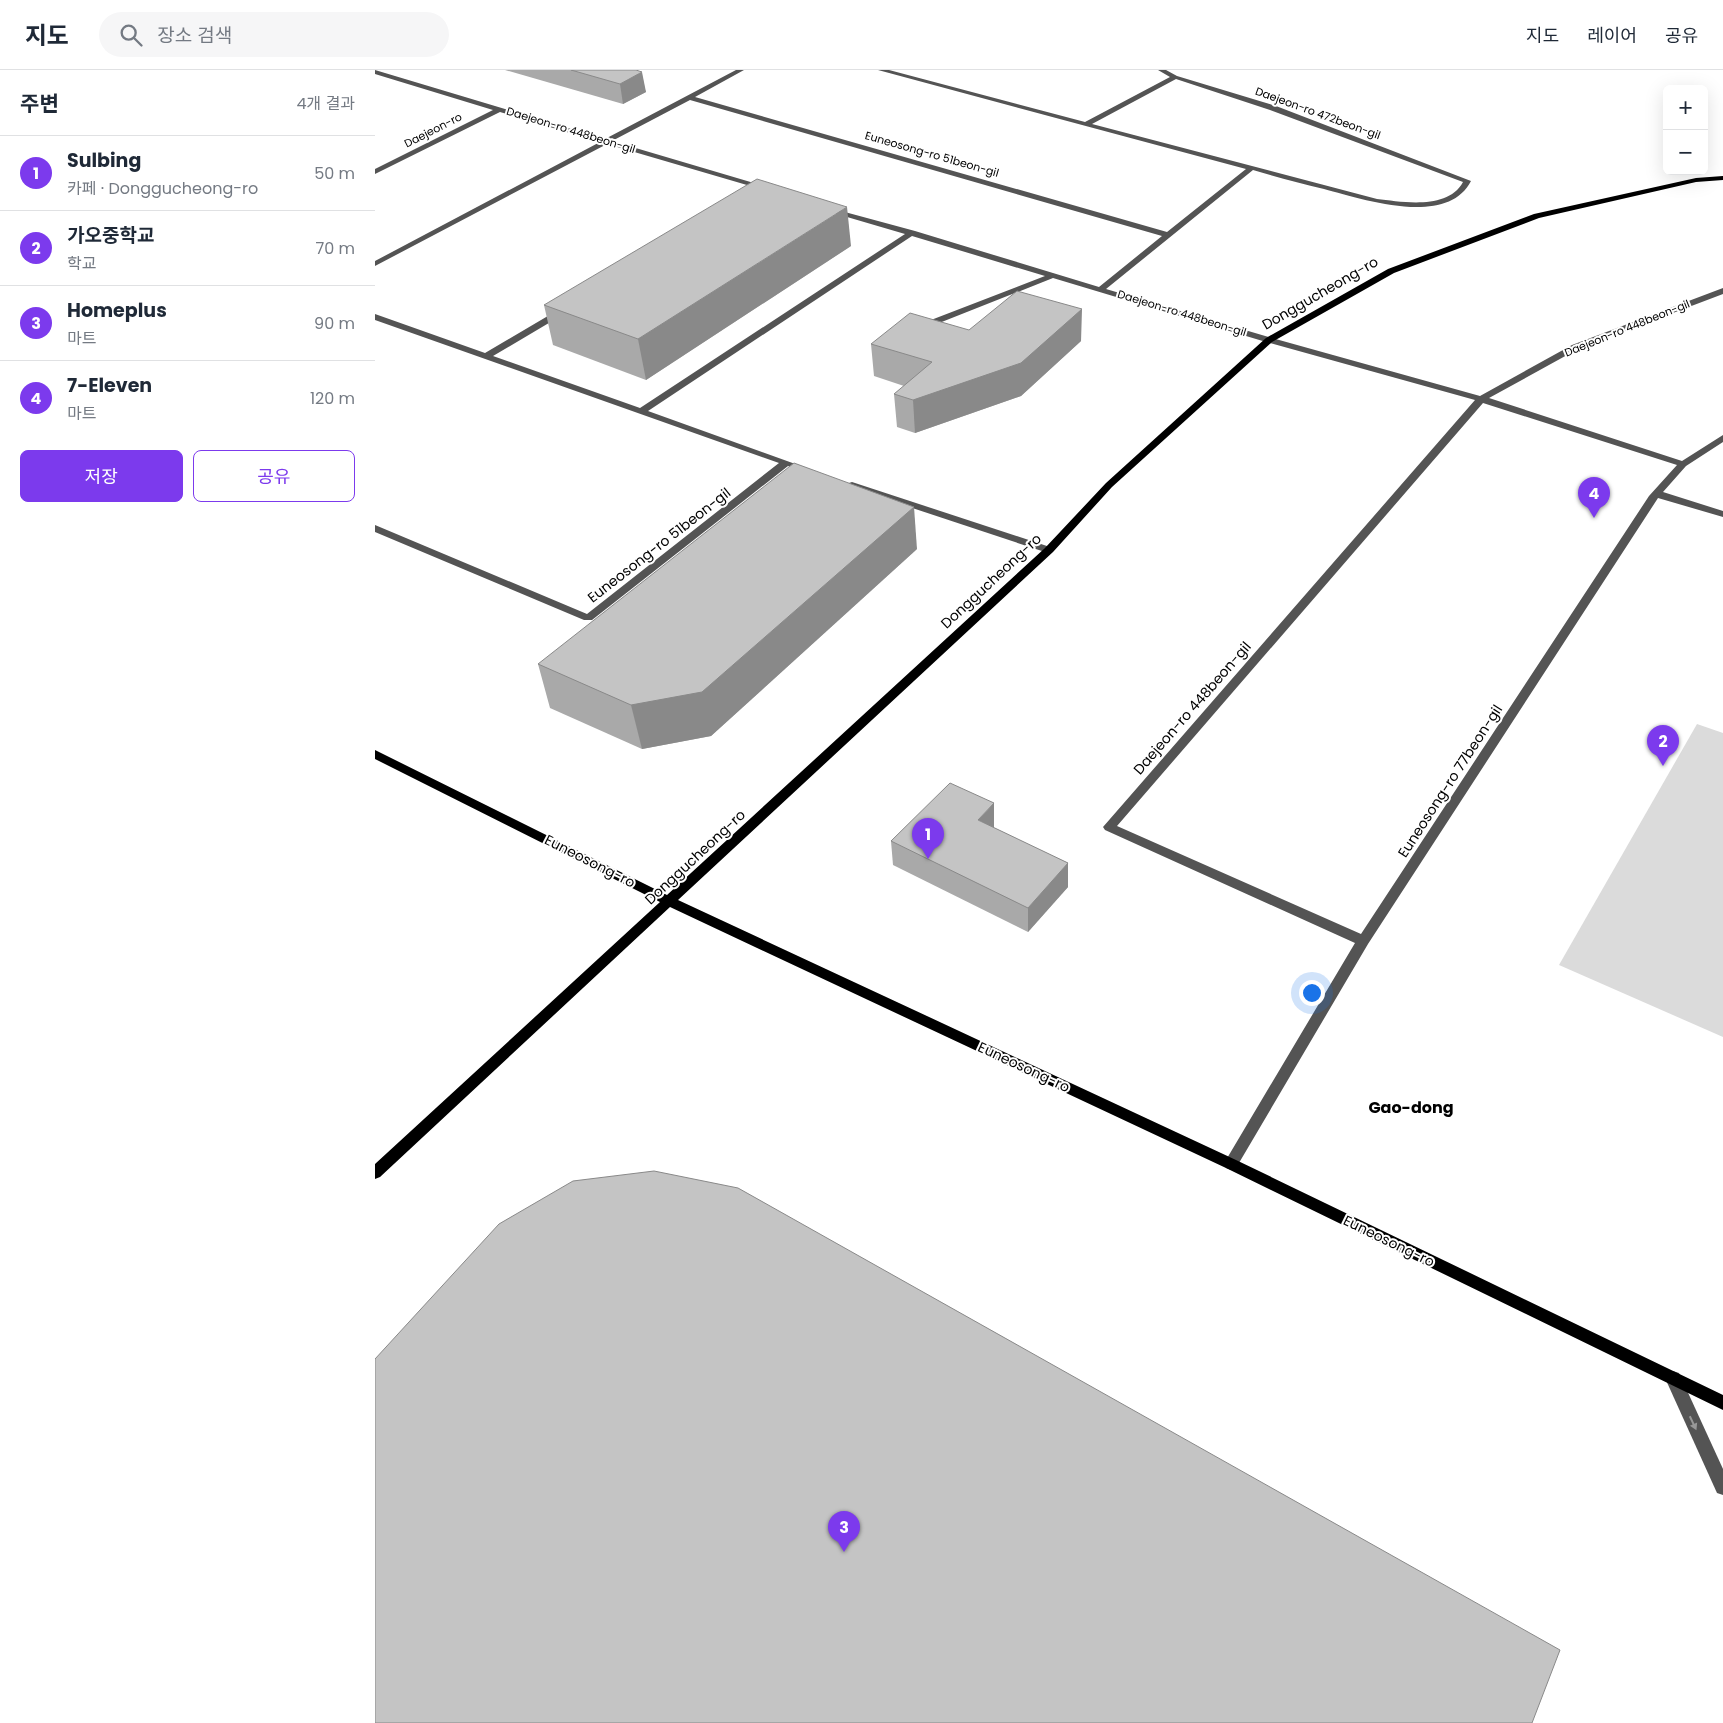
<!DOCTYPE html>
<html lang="ko">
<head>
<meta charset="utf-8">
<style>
  body { margin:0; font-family:Poppins,"Noto Sans KR",sans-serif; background:#f6f6f7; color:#1f2937 }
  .controls { position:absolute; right:15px; top:15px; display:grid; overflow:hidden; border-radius:8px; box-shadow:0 5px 20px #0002 }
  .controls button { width:45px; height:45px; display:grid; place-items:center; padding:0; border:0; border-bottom:1px solid #e0e1e3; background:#fff; color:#1f2937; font:25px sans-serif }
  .you { position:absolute; left:936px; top:922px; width:18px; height:18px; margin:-12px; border:4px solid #fff; border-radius:50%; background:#1a73e8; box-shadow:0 0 0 8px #1a73e833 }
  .badge { display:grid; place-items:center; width:32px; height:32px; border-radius:50%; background:#7c3aed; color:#fff; font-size:16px; font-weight:700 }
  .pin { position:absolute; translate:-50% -41px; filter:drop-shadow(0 1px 2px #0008) }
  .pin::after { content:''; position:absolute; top:26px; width:18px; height:15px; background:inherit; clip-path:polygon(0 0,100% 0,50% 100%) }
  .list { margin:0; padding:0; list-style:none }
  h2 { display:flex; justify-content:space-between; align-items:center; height:65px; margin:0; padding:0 20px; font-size:21px }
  h2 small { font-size:16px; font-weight:400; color:#747a83 }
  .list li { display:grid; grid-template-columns:32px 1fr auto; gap:15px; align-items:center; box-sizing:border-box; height:75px; padding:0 20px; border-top:1px solid #e0e1e3 }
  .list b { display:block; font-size:19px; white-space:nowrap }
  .list p { margin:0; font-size:16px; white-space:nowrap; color:#747a83 }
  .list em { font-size:16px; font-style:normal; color:#747a83 }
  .actions { display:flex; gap:10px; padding:15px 20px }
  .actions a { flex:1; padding:11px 0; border:1px solid #7c3aed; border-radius:8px; text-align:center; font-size:18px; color:#7c3aed }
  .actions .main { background:#7c3aed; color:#fff }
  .icon { flex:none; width:28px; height:28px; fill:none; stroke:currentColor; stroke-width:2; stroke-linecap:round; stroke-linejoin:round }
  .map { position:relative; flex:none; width:1348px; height:1653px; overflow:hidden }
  header { display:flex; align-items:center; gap:30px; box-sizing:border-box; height:70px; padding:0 25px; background:#fff; border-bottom:1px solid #e0e1e3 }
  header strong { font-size:24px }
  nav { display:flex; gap:28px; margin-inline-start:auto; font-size:18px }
  .search { width:350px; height:45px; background:#f6f6f7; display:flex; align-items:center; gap:12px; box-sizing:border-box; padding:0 18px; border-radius:28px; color:#747a83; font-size:19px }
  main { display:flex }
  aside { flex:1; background:#fff }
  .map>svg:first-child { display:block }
</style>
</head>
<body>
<header>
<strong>지도</strong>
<div class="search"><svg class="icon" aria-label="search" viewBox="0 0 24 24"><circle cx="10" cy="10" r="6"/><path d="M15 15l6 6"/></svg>장소 검색</div>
<nav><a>지도</a><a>레이어</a><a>공유</a></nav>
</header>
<main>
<aside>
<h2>주변<small>4개 결과</small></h2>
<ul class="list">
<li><span class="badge">1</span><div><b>Sulbing</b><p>카페 · Donggucheong-ro</p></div><em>50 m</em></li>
<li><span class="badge">2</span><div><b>가오중학교</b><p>학교</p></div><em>70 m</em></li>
<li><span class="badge">3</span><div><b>Homeplus</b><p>마트</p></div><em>90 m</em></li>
<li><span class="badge">4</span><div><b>7-Eleven</b><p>마트</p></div><em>120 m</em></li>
</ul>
<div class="actions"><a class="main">저장</a><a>공유</a></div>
</aside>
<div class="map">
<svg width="1348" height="1653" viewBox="0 0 1348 1653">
  <rect width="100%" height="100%" fill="#fff"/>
  <path fill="#dbdbdb" d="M1322,654L1348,663V967L1184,895Z"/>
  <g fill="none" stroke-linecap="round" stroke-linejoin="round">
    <g fill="#545454" fill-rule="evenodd">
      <path d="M0,0L230,69L361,0H369L320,27L792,162L871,99L503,0H514L710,52L795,7L783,0H791L802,6L901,36L1096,111C1072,158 987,129 949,119C925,113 901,107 878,100L731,219L897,268L1105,326L1197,275L1348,218V224L1203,279L1114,328L1307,391L1348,365V372L1311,396L1288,422L1348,441V447L1283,428L993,874L861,1098L856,1100L851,1098L849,1094L851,1090L980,873L730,760L728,757L1100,330L891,272L678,208L549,259H543V255L670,206L537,166L273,341L437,400L432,403L413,396L217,550H209L0,462V455L212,544L404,393L0,250V244L110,283L183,240H189V244L118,286L265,338L530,164L455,142V138L540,161L724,217L787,166L315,30L237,71L392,117V121L232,74L0,196V191L225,72L125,42L0,104V99L118,40L0,4ZM801,9L895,40L1088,112C1073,140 1028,132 1002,129L717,54ZM1108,333L1302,395L1274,426L986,864L742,756Z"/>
      <path d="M477,412L678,478L679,480L674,483L670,482L474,417V413Z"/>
      <path d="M1298,1301L1304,1303L1348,1399V1425L1342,1423L1290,1308L1292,1303Z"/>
    </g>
    <path fill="#000" fill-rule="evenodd" d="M1348,106V110L1321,112L1164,148L1019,203L897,272L737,417L678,482L303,830L861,1090L1348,1325V1340L851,1098L295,837L5,1107L0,1109V1094L285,832L0,689V680L292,825L670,478L731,413L891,268L1013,199L1159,144L1321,108Z"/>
  </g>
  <g fill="#a9a9a9">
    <path d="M130,0H261L271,22L248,34Z"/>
    <path d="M476,176L271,310L178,275L169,235Z"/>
    <path d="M594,260L706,271L646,326L540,363L522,357L519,324L529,316L499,306L496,274Z"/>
    <path d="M542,479L336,666L267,679L175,638L163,594Z"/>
    <path d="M619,758L693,793V817L653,862L518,795L516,771Z"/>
  </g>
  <g fill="#898989">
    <path d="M267,2L271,22L248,34L245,14Z"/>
    <path d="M472,137L476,176L271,310L263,269Z"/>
    <path d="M707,239L706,271L646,326L540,363L538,330Z"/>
    <path d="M539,437L542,479L336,666L267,679L256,635Z"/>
    <path d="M619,733V758L603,750Z"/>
    <path d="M693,793V817L653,862V838Z"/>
  </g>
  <g fill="#c4c4c4" stroke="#898989">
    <path d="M196,0H261L267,2L245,14Z"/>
    <path d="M382,109L472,137L263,269L169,235Z"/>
    <path d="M642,221L707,239L646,293L538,330L519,324L557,292L496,274L535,243L594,260Z"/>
    <path d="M419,393L539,437L327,622L256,635L163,594Z"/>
    <path d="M575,713L619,733L603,750L693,793L653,838L516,771Z"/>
    <path d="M279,1101L363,1118L1185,1580L1157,1653H0V1289L124,1154L198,1111Z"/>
  </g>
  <defs><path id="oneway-solid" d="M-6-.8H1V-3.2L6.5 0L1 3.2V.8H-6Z" transform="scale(1.25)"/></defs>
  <use fill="#989898" href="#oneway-solid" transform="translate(1318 1353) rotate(65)"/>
  <g text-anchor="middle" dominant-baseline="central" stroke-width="4" stroke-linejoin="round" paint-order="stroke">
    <g font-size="11" fill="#000" stroke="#fff">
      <text transform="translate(943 43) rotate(20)">Daejeon-ro 472beon-gil</text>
      <text transform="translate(58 60) rotate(-27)">Daejeon-ro</text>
      <text transform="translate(196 60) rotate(17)">Daejeon-ro 448beon-gil</text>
      <text transform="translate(557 84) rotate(16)">Euneosong-ro 51beon-gil</text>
      <text transform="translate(807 243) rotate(17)">Daejeon-ro 448beon-gil</text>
      <text transform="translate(1252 258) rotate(-22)">Daejeon-ro 448beon-gil</text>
    </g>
    <g font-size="14" fill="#000" stroke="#fff">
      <text transform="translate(945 223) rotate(-30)">Donggucheong-ro</text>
      <text transform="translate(284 475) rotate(-38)">Euneosong-ro 51beon-gil</text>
      <text transform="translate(616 511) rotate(-43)">Donggucheong-ro</text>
      <text transform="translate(817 638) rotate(-49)">Daejeon-ro 448beon-gil</text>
      <text transform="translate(1075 711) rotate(-57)">Euneosong-ro 77beon-gil</text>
      <text transform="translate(320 787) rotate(-43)">Donggucheong-ro</text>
      <text transform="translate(215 791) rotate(27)">Euneosong-ro</text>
      <text transform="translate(649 997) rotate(25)">Euneosong-ro</text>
      <text transform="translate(1014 1171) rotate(26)">Euneosong-ro</text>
    </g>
    <g font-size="16" font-weight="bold" fill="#000" stroke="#fff">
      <text x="1036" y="1037">Gao-dong</text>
    </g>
  </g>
</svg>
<div class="controls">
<button>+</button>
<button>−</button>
</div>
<div class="you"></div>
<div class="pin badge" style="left:553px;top:789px">1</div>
<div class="pin badge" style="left:1288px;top:696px">2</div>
<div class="pin badge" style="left:469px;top:1482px">3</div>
<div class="pin badge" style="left:1219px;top:448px">4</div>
</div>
</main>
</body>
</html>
